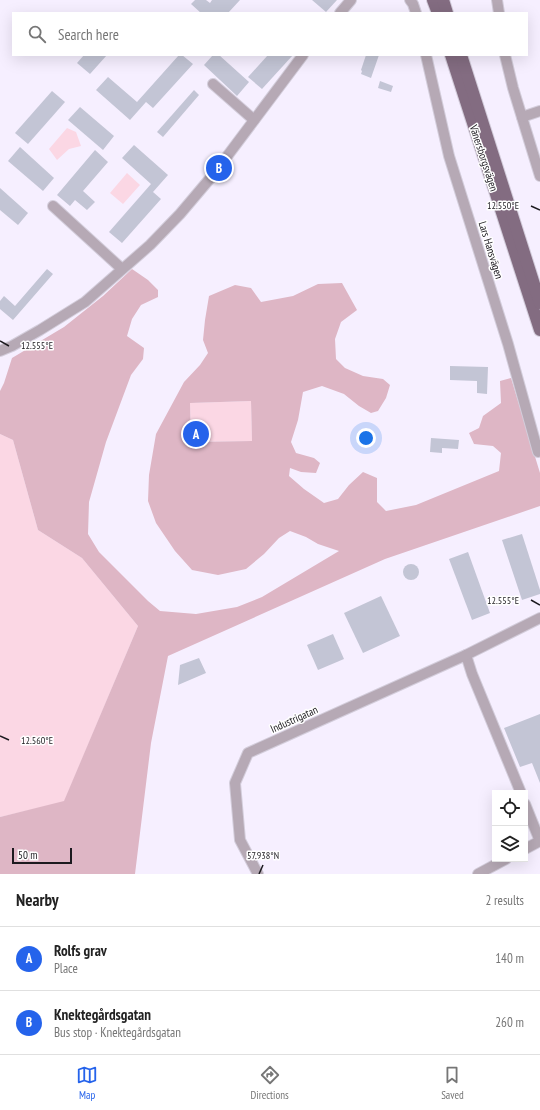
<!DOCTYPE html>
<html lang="en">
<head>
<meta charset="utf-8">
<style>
  body { margin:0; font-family:"PT Sans Narrow",sans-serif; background:#f6f6f6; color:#222 }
  .controls { position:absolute; right:12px; bottom:12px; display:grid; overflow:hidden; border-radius:0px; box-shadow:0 4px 16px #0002 }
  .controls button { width:36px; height:36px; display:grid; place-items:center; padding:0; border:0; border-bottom:1px solid #e0e0e0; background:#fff; color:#222; font:20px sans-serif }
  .scale { position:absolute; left:12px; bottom:10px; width:60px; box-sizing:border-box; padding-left:4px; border:2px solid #1c1a1f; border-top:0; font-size:11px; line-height:14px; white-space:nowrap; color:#1c1a1f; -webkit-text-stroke:3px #fff; paint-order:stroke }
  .you { position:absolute; left:366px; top:438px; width:14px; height:14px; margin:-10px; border:3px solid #fff; border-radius:50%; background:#1a73e8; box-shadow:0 0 0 6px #1a73e833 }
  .badge { display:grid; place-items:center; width:26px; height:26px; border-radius:50%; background:#2563eb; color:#fff; font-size:13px; font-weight:700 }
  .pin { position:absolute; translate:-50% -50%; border:2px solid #fff; box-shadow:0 1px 4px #0006 }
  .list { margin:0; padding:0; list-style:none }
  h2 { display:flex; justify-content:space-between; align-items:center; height:52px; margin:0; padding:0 16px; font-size:17px }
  h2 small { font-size:13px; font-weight:400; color:#767676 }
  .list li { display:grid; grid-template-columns:26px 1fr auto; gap:12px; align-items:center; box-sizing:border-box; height:64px; padding:0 16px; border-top:1px solid #e0e0e0 }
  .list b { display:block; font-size:15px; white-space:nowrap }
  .list p { margin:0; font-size:13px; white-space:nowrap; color:#767676 }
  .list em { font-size:13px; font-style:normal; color:#767676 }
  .icon { flex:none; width:22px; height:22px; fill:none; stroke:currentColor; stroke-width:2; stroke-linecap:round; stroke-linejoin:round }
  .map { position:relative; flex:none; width:540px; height:874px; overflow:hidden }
  .search { position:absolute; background:#fff; box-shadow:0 4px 16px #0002; left:12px; right:12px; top:12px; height:44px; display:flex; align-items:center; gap:10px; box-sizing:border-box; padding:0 14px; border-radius:0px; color:#767676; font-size:15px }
  .sheet { height:180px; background:#fff }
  nav { display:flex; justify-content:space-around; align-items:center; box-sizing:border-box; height:56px; border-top:1px solid #e0e0e0; background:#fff; font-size:11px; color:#767676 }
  nav a { display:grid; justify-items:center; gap:2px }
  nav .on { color:#2563eb }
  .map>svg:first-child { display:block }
</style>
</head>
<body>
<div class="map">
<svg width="540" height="874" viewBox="0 0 540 874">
  <rect width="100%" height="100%" fill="#f6efff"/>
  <g fill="#fbd7e4">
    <path d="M67,128L76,132L81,146L69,149L57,160L49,149Z"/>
    <path d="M127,173L140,185L123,204L110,193Z"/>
    <path d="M251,401L252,441L191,442L190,403Z"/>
    <path d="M0,434L13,440L38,530L82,558L138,626L64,802L0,817Z"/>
  </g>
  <path fill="#deb6c5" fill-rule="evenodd" d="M132,269L148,280L158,290V297L141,305L132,319L127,336L144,348L143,359L131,375L106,442L89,502L88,534L99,552L148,601L160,611L196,614L237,607L262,597L339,551L318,544L306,537L290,531L279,538L264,554L246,569L218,575L192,570L175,551L156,523L148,501L149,475L156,434L184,382L200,365L208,353L203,340L205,320L209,296L235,285L251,288L261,302L293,296L318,284L342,283L357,310L341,322L335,339L336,359L345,368L363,376L383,379L390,385L386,398L378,411L371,413L359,406L344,394L322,386L303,392L298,420L291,442L296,453L314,458L320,463L316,473L301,472L290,468L289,476L304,489L324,503L338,499L349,485L363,472L377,478V502L386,511L416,505L499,471L501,453L493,446L474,444L469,433L479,428L483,416L501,403L500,381L511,378L540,473V506L385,559L168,656L151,743L135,874H0V817L64,801L138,626L82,558L38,530L13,440L0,434V391L4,383L12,358L64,327L103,296ZM251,401L252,441L191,442L190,403Z"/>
  <g fill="#c3c5d5">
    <path d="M195,0H206L210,3L212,0H240L228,13H201L191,4Z"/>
    <path d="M312,0H337L326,12Z"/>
    <path d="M84,55H107L90,74L77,63Z"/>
    <path d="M179,55H182L193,64L153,108L146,102L130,120L96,90L108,77L137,102Z"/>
    <path d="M213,55H219L249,82L237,96L204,65Z"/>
    <path d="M268,55H293L262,89L248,77Z"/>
    <path d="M366,55H379L371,78L361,74L362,71L361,70Z"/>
    <path d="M380,81L393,86L391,92L378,88Z"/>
    <path d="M194,90L199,95L163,137L157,132Z"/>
    <path d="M52,91L65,102L28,144L15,133Z"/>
    <path d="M80,107L114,136L103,150L68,120Z"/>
    <path d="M134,145L168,175L153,192L161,199L122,243L109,232L151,184L122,158Z"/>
    <path d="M20,147L54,178L43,191L8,161Z"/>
    <path d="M95,150L108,162L83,191L95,202L87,210L75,200L70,206L57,195Z"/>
    <path d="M0,188L28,213L18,225L0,210Z"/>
    <path d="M47,269L53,274L13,320L0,309V301L4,296L15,306Z"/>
    <path d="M450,366L488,367L487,394L477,393V381L450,380Z"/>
    <path d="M431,438L459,440L458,449L442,448V453L430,452Z"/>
    <path d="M522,534L540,590V594L522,600L502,540Z"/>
    <path d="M468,552L490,613L472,620L449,559Z"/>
    <circle cx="411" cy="572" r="8"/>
    <path d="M381,596L400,636L363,653L344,613Z"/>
    <path d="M333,634L344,659L318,670L307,645Z"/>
    <path d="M199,658L206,673L178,685L180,665Z"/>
    <path d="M540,714V783L532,763L520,767L504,728Z"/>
  </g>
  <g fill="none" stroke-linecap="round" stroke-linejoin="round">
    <g stroke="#d3cddb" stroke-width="12">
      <g id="minor">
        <path d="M410,0L413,4L416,13"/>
        <path d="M497,0L499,13"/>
        <path d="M340,13L351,0"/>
        <path d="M426,55L449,156L508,344L538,452"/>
        <path d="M505,55L513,88L540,176"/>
        <path d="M213,84L254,120"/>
        <path d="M522,117L540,111"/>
        <path d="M53,206L122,269"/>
        <path d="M0,351L12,346L40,330L85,302L150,245L180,214L213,175L303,55"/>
        <path d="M466,655L472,674L521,793"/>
        <path d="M525,804L540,841"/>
        <path d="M525,849L540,841"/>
        <path d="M258,874L240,840L235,783L248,753L466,655L540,618"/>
        <path d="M478,874L506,859"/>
      </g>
    </g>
    <g stroke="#d3cddb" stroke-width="14">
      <g id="major">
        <path d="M433,0L438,13"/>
        <path d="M443,0L447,13"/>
        <path d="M451,55L540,330"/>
        <path d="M461,55L540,303"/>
      </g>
    </g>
    <use href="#minor" stroke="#b6a9b5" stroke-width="10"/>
    <use href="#major" stroke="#836c81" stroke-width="12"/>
  </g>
  <path fill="none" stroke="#1c1a1f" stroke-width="1.5" d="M531,206L540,210M0,341L9,346M531,600L540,605M0,736L9,740M259,874L263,865"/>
  <g text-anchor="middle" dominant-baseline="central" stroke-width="3" stroke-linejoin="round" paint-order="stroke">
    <g font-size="11" fill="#1c1a1f" stroke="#fff">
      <text transform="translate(484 158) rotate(72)">Vänersborgsvägen</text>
      <text transform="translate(491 250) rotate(73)">Lars Hansvägen</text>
      <text transform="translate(294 719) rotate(-24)">Industrigatan</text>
    </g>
  </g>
  <g font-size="10" text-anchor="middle" fill="#1c1a1f" stroke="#fff" stroke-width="3" stroke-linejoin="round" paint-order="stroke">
    <text x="503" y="209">12.550°E</text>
    <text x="37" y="349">12.555°E</text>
    <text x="503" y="604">12.555°E</text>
    <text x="37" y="744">12.560°E</text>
    <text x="263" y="859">57.938°N</text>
  </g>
</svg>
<div class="controls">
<button><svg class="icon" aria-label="locate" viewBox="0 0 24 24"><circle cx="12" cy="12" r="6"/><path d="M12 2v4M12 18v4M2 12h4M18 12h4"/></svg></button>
<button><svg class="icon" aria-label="layers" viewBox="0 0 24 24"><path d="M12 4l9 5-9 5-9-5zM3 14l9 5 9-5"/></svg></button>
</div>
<div class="scale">50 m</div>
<div class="you"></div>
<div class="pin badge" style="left:196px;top:434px">A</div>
<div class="pin badge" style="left:219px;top:168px">B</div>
<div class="search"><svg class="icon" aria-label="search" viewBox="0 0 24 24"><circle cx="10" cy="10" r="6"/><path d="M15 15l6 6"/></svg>Search here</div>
</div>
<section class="sheet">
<h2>Nearby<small>2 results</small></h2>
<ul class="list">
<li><span class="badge">A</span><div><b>Rolfs grav</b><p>Place</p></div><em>140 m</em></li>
<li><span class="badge">B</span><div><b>Knektegårdsgatan</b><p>Bus stop · Knektegårdsgatan</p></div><em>260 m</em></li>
</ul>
</section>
<nav>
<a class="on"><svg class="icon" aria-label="map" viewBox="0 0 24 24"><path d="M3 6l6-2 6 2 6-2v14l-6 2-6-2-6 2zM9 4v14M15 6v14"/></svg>Map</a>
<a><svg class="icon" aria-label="directions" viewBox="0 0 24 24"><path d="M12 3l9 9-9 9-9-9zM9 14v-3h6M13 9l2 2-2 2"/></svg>Directions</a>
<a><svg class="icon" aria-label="saved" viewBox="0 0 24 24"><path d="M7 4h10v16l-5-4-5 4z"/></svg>Saved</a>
</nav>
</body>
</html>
